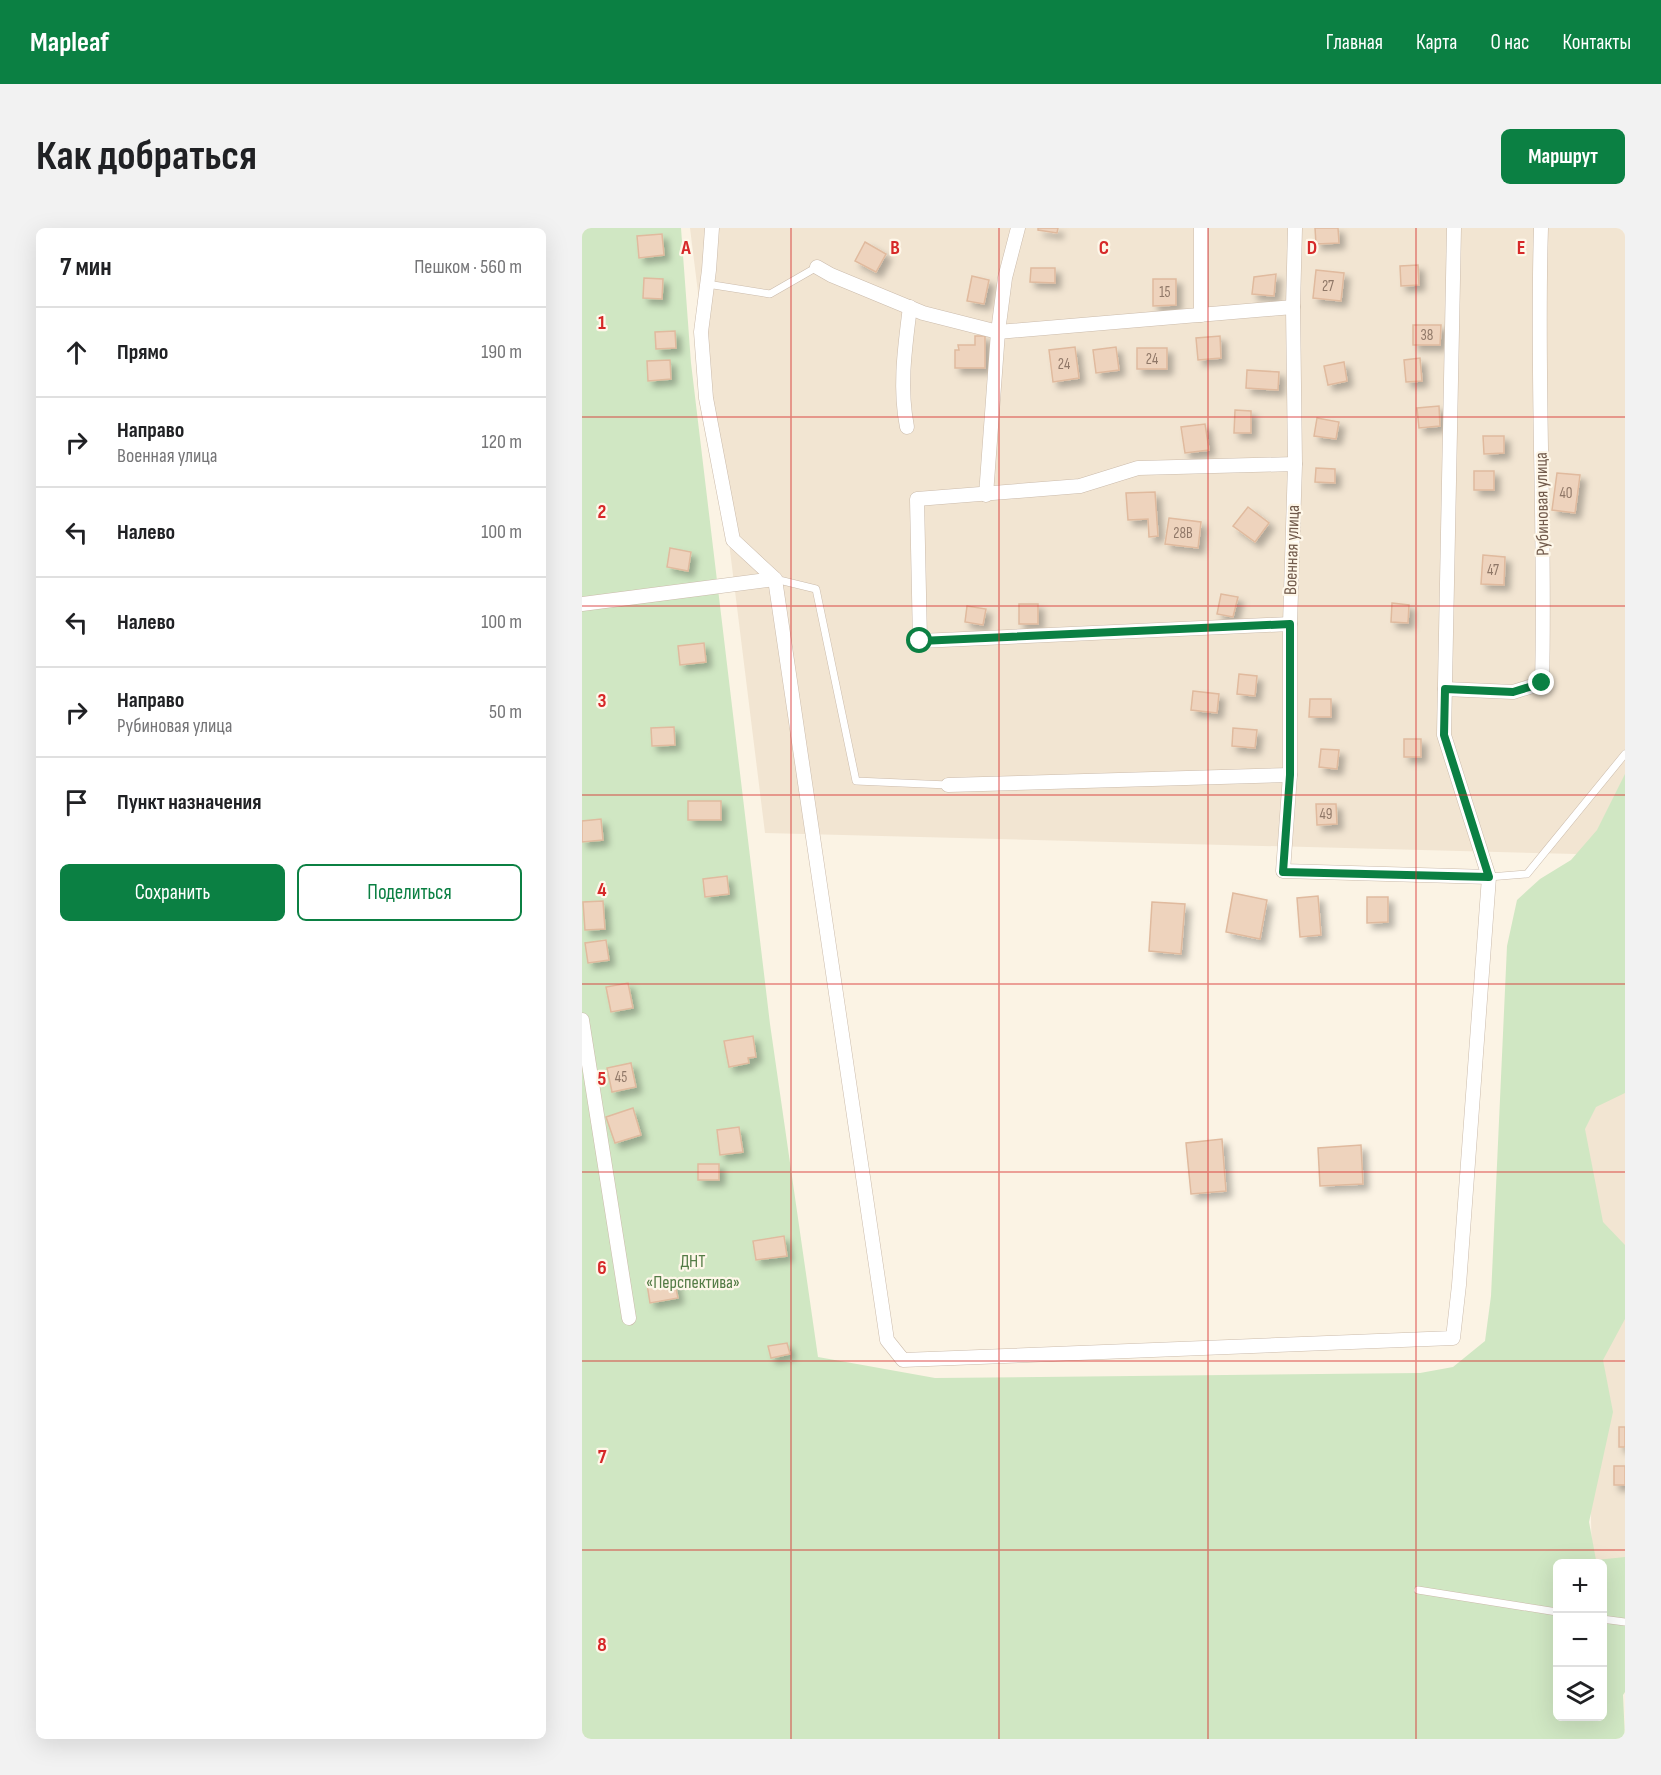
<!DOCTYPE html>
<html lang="ru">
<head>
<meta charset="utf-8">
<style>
  body { margin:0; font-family:"Sofia Sans Condensed",sans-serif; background:#f2f2f2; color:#202124 }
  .controls { position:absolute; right:18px; bottom:18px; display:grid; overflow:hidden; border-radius:9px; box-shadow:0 6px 24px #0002 }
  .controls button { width:54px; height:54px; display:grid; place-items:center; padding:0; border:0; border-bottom:2px solid #e0e0e0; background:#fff; color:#202124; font:30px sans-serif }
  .stop { position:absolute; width:18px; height:18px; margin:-14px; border:4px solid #0b8043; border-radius:50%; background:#fff }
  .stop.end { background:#0b8043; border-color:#fff; box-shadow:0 2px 6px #0008 }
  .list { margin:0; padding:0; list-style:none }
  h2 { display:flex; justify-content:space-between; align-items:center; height:78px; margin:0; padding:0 24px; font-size:26px }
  h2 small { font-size:20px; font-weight:400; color:#757577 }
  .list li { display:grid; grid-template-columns:39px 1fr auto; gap:18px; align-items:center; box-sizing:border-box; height:90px; padding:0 24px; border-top:2px solid #e0e0e0 }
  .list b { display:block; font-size:22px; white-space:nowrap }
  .list p { margin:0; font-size:20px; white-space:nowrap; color:#757577 }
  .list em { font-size:20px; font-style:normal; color:#757577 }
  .actions { display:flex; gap:12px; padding:18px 24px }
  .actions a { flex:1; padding:14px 0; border:2px solid #0b8043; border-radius:9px; text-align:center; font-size:21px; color:#0b8043 }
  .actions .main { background:#0b8043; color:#fff }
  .icon { flex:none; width:33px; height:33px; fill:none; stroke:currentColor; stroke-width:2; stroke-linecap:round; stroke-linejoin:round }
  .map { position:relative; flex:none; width:1043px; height:1511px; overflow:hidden; border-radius:9px }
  header { display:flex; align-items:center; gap:36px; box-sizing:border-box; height:84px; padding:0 30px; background:#0b8043; color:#fff }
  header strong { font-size:28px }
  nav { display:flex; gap:33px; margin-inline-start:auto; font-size:21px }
  .intro { display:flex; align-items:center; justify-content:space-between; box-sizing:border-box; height:144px; padding:0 36px }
  h1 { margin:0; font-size:42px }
  .button { padding:15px 27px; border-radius:9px; background:#0b8043; color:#fff; font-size:21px; font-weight:700 }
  main { display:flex; gap:36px; padding:0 36px }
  aside { flex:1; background:#fff; border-radius:9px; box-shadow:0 6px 24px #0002 }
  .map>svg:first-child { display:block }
</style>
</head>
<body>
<header>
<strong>Mapleaf</strong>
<nav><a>Главная</a><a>Карта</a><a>О нас</a><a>Контакты</a></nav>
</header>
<div class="intro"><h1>Как добраться</h1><a class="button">Маршрут</a></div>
<main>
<aside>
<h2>7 мин<small>Пешком · 560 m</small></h2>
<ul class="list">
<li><svg class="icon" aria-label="ahead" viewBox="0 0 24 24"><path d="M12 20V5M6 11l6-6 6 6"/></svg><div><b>Прямо</b></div><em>190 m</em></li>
<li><svg class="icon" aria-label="right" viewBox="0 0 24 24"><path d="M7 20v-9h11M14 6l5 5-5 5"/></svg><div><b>Направо</b><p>Военная улица</p></div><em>120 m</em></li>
<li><svg class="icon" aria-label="left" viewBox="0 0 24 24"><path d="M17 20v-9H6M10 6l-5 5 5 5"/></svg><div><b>Налево</b></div><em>100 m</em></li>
<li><svg class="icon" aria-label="left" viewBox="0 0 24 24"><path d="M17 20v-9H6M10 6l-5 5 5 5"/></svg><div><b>Налево</b></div><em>100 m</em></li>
<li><svg class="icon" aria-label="right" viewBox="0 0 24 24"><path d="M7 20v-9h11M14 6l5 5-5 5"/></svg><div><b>Направо</b><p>Рубиновая улица</p></div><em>50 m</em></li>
<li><svg class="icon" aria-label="arrive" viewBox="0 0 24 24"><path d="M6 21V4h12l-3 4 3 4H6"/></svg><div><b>Пункт назначения</b></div></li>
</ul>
<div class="actions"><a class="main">Сохранить</a><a>Поделиться</a></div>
</aside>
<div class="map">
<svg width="1043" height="1511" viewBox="0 0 1043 1511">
  <defs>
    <filter id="shadow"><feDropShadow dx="5.5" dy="5.5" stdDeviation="3" flood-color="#0004"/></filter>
  </defs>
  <rect width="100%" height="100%" fill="#fbf3e4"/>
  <path fill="#f2e5d2" d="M108,0H1043V1388L1020,1336L1010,1335L994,626L183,605Z"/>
  <path fill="#d0e7c3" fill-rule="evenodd" d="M0,0H99L109,135L188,796L236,1129L353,1150L838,1145L871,1139L903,1113L909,1068L925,718L935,672L958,651L989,632L1015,602L1043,546V865L1014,879L1003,901L1021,994L1043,1017V1091L1021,1132L1031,1184L1007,1294L1014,1332L1043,1329V1464L1041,1467L1043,1511H0ZM975,1336H1020V1488H975Z"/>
  <g fill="#eed3bd" stroke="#e0ba9e" stroke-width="1.5" filter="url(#shadow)">
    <path d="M456,0H476L475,5L456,2Z"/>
    <path d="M733,0H756L757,15L734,16Z"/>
    <path d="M80,6L82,27L57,30L55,8Z"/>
    <path d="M283,14L304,26L294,44L273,33Z"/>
    <path d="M836,37L837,57L819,58L818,38Z"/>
    <path d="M449,40H473V55L448,54Z"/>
    <path d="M734,42L762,45L759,73L731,70Z"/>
    <path d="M694,46L692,68L670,66L672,49Z"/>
    <path d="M390,48L407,52L402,76L385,73Z"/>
    <path d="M62,50L81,51L80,71L61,70Z"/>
    <path d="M571,51H594V77L571,78Z"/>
    <path d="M831,97H859L858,117H831Z"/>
    <path d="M93,103L94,120L74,121L73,104Z"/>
    <path d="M393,108H403V140H373V122H377L376,117H393Z"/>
    <path d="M638,108L639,130L616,132L614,110Z"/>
    <path d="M493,119L497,150L471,154L467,122Z"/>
    <path d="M534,119L537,142L514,145L511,122Z"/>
    <rect x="555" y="120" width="30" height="21"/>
    <path d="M838,130L840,153L824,154L822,132Z"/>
    <path d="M88,132L89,151L66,153L65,133Z"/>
    <path d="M762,134L765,153L746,157L742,138Z"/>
    <path d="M665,142L697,144L696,162L664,160Z"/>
    <path d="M857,178L858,198L837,200L835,180Z"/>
    <path d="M653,182L669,183V205H652Z"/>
    <path d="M735,190L757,194L754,211L732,208Z"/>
    <path d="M623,196L627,222L603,225L599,199Z"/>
    <path d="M901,208H922V225L902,226Z"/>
    <path d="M734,240L753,241V255L733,254Z"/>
    <rect x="892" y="243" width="20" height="19"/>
    <path d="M975,245L998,247L993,285L970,282Z"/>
    <path d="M573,264L576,308L567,309L566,291L546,292L544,265Z"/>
    <path d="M666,279L687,295L673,314L651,298Z"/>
    <path d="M587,290L619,294L616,320L583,316Z"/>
    <path d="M88,320L109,324L106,343L85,339Z"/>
    <path d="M901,327L923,329L922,357L899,356Z"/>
    <path d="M639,366L656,369L651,389L635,386Z"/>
    <path d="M810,375L827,377L826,395L809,394Z"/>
    <rect x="437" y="376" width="19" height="20"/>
    <path d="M385,378L404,381L401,397L383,394Z"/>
    <path d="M122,415L124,434L98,437L96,418Z"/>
    <path d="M657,446L675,448L673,468L655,466Z"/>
    <path d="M611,463L637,466L635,485L609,482Z"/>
    <path d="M728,471H749V489H727Z"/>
    <path d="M92,499L93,517L70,518L69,500Z"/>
    <path d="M651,500L675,502L673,520L650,518Z"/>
    <rect x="822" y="511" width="17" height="18"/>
    <path d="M739,521L757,522L755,541L737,539Z"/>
    <rect x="106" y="573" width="33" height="19"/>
    <path d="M734,576H754L755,596L735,597Z"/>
    <path d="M19,591L21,612L0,614V593Z"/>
    <path d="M145,648L147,666L123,669L121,651Z"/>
    <path d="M651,665L685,672L678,711L644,704Z"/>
    <path d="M736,668L739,707L718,709L715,670Z"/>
    <path d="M785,669H806V694L785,695Z"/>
    <path d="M21,673L23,701L3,702L1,674Z"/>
    <path d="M570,674L603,676L599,726L567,723Z"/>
    <path d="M24,712L27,732L6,735L3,715Z"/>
    <path d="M46,755L51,780L29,784L24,759Z"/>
    <path d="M171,808L174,829L166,830L167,835L147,839L142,813Z"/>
    <path d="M49,835L54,859L30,864L25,840Z"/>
    <path d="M51,880L59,907L33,915L24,889Z"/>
    <path d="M157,899L161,924L138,927L135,902Z"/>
    <path d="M640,911L644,963L609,966L604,915Z"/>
    <path d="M779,917L781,956L738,958L736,920Z"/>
    <rect x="116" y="936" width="21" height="16"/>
    <path d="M202,1008L205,1028L174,1032L171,1013Z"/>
    <path d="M92,1051L96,1070L68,1075L65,1056Z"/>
    <path d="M205,1115L208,1126L189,1130L186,1118Z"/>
    <rect x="1037" y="1199" width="6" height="20"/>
    <rect x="1032" y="1238" width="11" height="19"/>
  </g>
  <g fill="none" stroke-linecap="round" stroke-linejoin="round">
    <g stroke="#cbbbab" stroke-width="8">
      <g id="service">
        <path d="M125,56L188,66L235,39"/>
        <path d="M193,351L234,361L274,553L366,557"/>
        <path d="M907,649L945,646L1043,526"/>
        <path d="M836,1362L975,1384"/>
        <path d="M1020,1391L1043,1394"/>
      </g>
    </g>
    <g stroke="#cbbbab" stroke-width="15">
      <g id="minor">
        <path d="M130,0L127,42L119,104L124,170L151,312L193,351L305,1112L321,1132L871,1110L877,1057L907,649L862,507L872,0"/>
        <path d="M713,0L711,79L713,236L708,396V547L701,643L907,649"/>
        <path d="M235,39L249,47L341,85L416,104L711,79"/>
        <path d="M619,87V0"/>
        <path d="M325,199C317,159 323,119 328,79"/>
        <path d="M404,267L416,104L423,50L436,0"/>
        <path d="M0,376L193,351"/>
        <path d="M708,396L338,413L335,271L498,258L556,240L713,236"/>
        <path d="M863,461L931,464L960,455C964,303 954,152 959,0"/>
        <path d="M366,557L708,547"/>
        <path d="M0,792L47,1090"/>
      </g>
    </g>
    <use href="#service" stroke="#fff" stroke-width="7"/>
    <use href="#minor" stroke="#fff" stroke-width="14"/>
  </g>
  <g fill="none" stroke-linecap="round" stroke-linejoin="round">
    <path stroke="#0b8043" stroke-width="8" d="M338,413L708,396V547L701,644L907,649L862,507L863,461L931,464L960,455"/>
  </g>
  <path fill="none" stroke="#d62828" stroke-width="1.5" stroke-opacity="0.55" d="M209,0V1511M417,0V1511M626,0V1511M834,0V1511M0,189H1043M0,378H1043M0,567H1043M0,756H1043M0,944H1043M0,1133H1043M0,1322H1043"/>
  <g text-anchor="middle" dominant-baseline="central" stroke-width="4.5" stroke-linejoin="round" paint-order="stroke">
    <g font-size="15" fill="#907868">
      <text x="746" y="58">27</text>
      <text x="583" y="64">15</text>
      <text x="845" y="107">38</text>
      <text x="570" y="131">24</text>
      <text x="482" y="136">24</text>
      <text x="984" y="265">40</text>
      <text x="601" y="305">28В</text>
      <text x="911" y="342">47</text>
      <text x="744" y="586">49</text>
      <text x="39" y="849">45</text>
    </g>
    <g font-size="18" fill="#715a4b" stroke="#fef7e9">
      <text transform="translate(960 276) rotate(-91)">Рубиновая улица</text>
      <text transform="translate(710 322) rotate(-88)">Военная улица</text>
    </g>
    <g font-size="18" fill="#547c46" stroke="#fef7e9">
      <text x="111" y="1033">ДНТ<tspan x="111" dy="21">«Перспектива»</tspan></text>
    </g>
  </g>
  <g font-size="20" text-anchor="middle" font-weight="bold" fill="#d62828" stroke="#fef7e9" stroke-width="4.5" stroke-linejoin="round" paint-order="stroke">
    <text x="104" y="26">A</text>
    <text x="313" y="26">B</text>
    <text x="522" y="26">C</text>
    <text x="730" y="26">D</text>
    <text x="939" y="26">E</text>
    <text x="20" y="101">1</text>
    <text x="20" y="290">2</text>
    <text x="20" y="479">3</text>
    <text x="20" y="668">4</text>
    <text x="20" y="857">5</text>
    <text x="20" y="1046">6</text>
    <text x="20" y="1235">7</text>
    <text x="20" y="1423">8</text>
  </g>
</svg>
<div class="controls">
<button>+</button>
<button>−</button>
<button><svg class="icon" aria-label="layers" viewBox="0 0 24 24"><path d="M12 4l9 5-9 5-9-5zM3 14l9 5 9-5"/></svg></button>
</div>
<div class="stop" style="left:338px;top:413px"></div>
<div class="stop end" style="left:960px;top:455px"></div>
</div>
</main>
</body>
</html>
